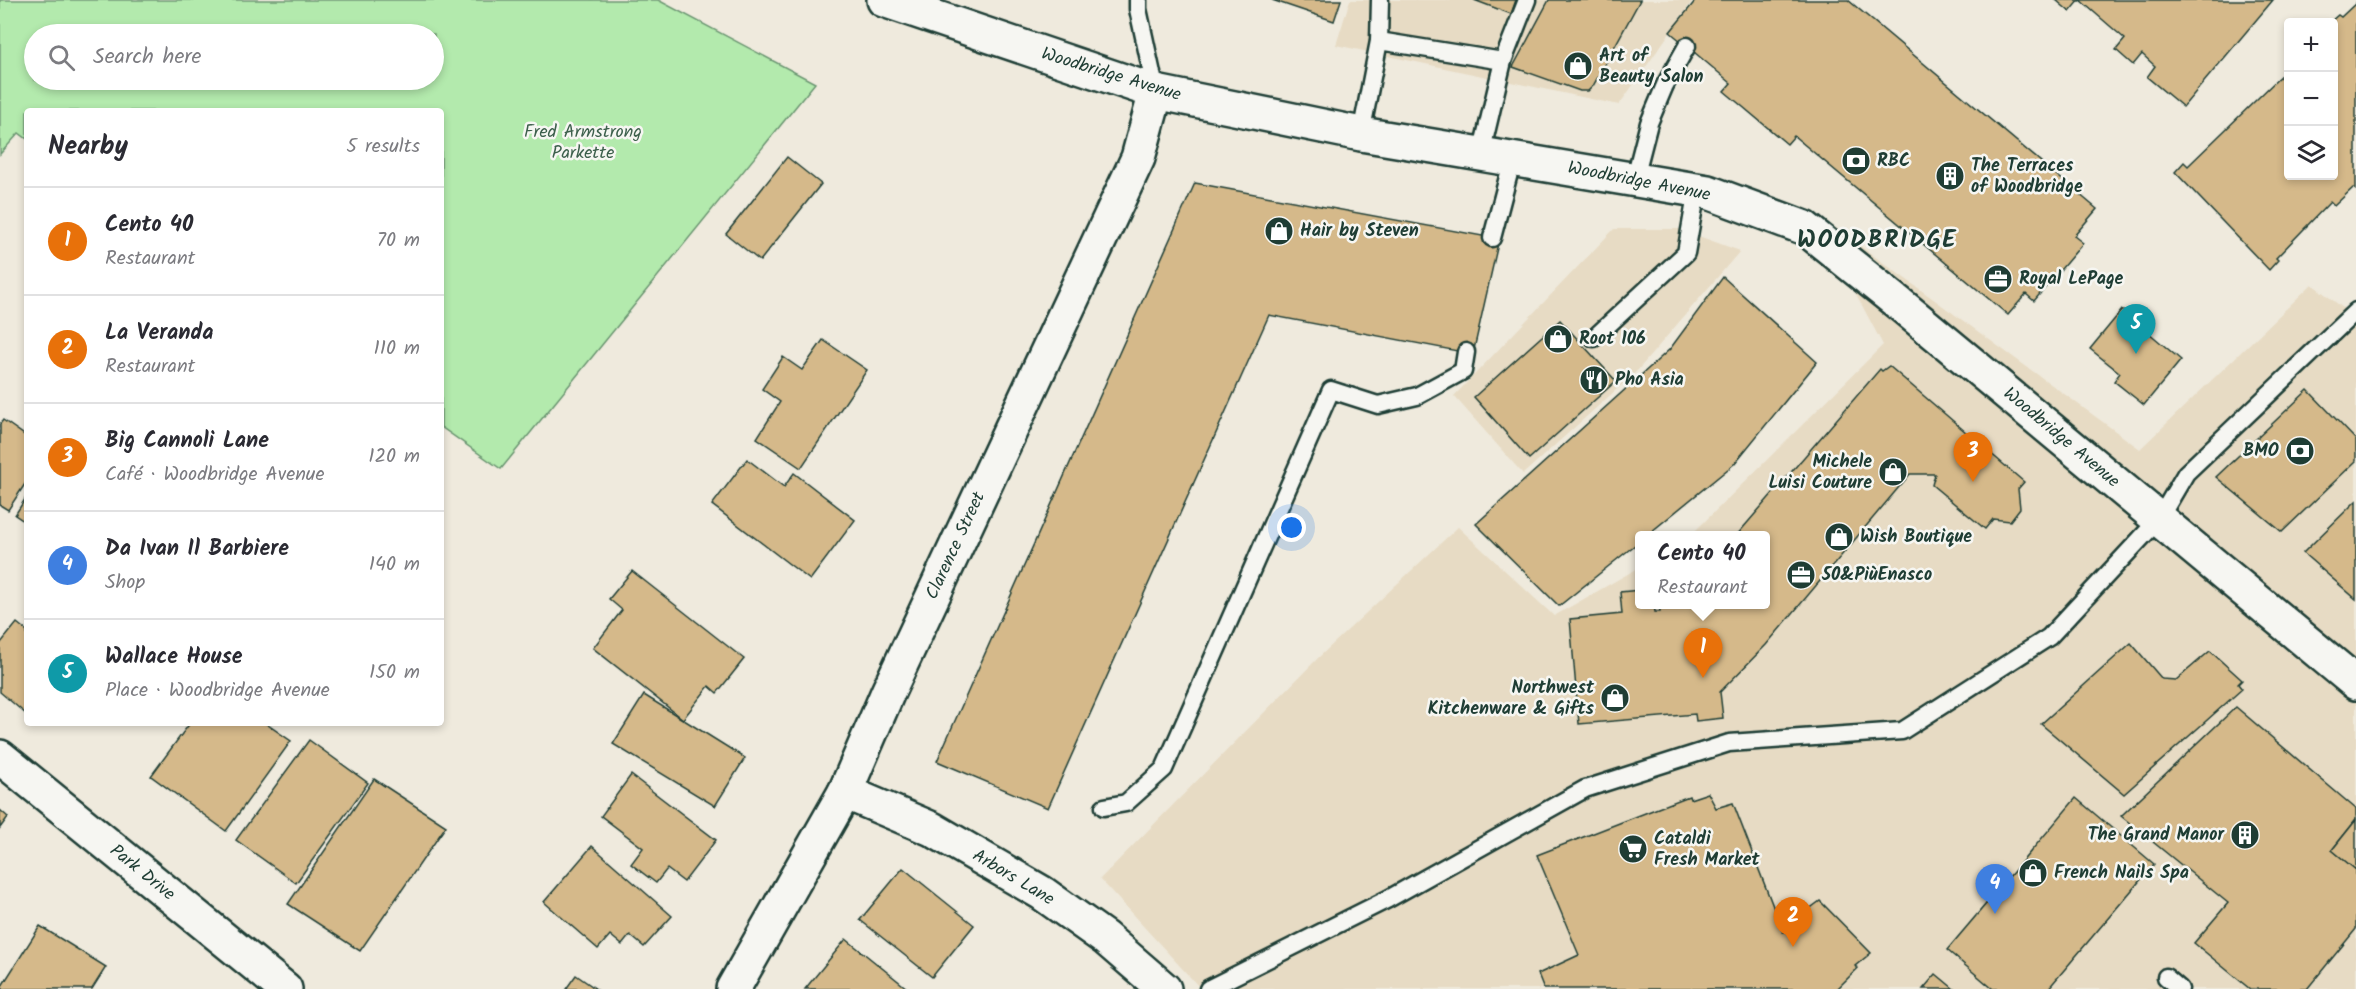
<!DOCTYPE html>
<html lang="en">
<head>
<meta charset="utf-8">
<style>
  body { margin:0; font-family:Kalam,sans-serif; background:#f2f2f3; color:#2b2b33 }
  .controls { position:absolute; right:18px; top:18px; display:grid; overflow:hidden; border-radius:6px; box-shadow:0 3px 9px #0003 }
  .controls button { width:54px; height:54px; display:grid; place-items:center; padding:0; border:0; border-bottom:2px solid #e1e1e2; background:#fff; color:#2b2b33; font:30px sans-serif }
  .you { position:absolute; left:1292px; top:528px; width:21px; height:21px; margin:-15px; border:4px solid #fff; border-radius:50%; background:#1a73e8; box-shadow:0 0 0 9px #1a73e833 }
  .badge { display:grid; place-items:center; width:39px; height:39px; border-radius:50%; background:#0f766e; color:#fff; font-size:20px; font-weight:700 }
  .pin { position:absolute; translate:-50% -50px; filter:drop-shadow(0 2px 3px #0008) }
  .pin::after { content:''; position:absolute; top:32px; width:21px; height:18px; background:inherit; clip-path:polygon(0 0,100% 0,50% 100%) }
  .popup { position:absolute; left:1635px; top:531px; width:135px; height:78px; box-sizing:border-box; display:grid; place-content:center; border-radius:6px; background:#fff; filter:drop-shadow(0 2px 4px #0005); font-size:20px; white-space:nowrap; color:#7c7c81 }
  .popup b { font-size:22px; color:#2b2b33 }
  .popup::after { content:''; position:absolute; left:50%; top:100%; margin-left:-12px; border:12px solid transparent; border-top-color:#fff }
  .list { margin:0; padding:0; list-style:none }
  h2 { display:flex; justify-content:space-between; align-items:center; height:78px; margin:0; padding:0 24px; font-size:26px }
  h2 small { font-size:20px; font-weight:400; color:#7c7c81 }
  .list li { display:grid; grid-template-columns:39px 1fr auto; gap:18px; align-items:center; box-sizing:border-box; height:108px; padding:0 24px; border-top:2px solid #e1e1e2 }
  .list b { display:block; font-size:22px; white-space:nowrap }
  .list p { margin:0; font-size:20px; white-space:nowrap; color:#7c7c81 }
  .list em { font-size:20px; font-style:normal; color:#7c7c81 }
  .icon { flex:none; width:33px; height:33px; fill:none; stroke:currentColor; stroke-width:2; stroke-linecap:round; stroke-linejoin:round }
  .map { position:relative; flex:none; width:2356px; height:989px; overflow:hidden }
  .search { position:absolute; background:#fff; box-shadow:0 3px 9px #0003; left:24px; top:24px; width:420px; height:66px; display:flex; align-items:center; gap:15px; box-sizing:border-box; padding:0 21px; border-radius:33px; color:#7c7c81; font-size:22px }
  .panel { position:absolute; background:#fff; box-shadow:0 3px 9px #0003; left:24px; top:108px; width:420px; height:618px; border-radius:6px }
  .map>svg:first-child { display:block }
</style>
</head>
<body>
<div class="map">
<svg width="2356" height="989" viewBox="0 0 2356 989">
  <rect width="100%" height="100%" fill="#efeadd"/>
  <filter id="ink" filterUnits="userSpaceOnUse"><feTurbulence type="fractalNoise" baseFrequency=".0167" numOctaves="2"/><feDisplacementMap in="SourceGraphic" scale="12" xChannelSelector="R" yChannelSelector="G"/><feConvolveMatrix kernelMatrix="1 2 1 2 8 2 1 2 1" color-interpolation-filters="sRGB"/></filter>
  <g filter="url(#ink)">
    <g fill="#e7dbc4">
      <path d="M1350,0H1693L1619,105L1336,45Z"/>
      <path d="M1812,211L2140,449L2312,284L2356,318V989H1201L1100,879L1319,657L1458,527L1554,616L1640,567V604H1766V536L1691,535L1883,345Z"/>
      <path d="M1614,229H1679L1740,251L1638,370L1523,474L1454,396Z"/>
    </g>
    <path fill="#b3eaad" stroke="#699470" stroke-width="1.5" fill-rule="evenodd" d="M0,0H658L815,83L501,469L441,427V111H27V139L19,133L0,154ZM434,34V80H34V34Z"/>
    <g fill="#d5b98a" stroke="#1f3d34" stroke-width="1.5">
      <path d="M1272,0H1341L1334,21Z"/>
      <path d="M1474,0H1516L1511,14Z"/>
      <path d="M1549,0H1640L1593,86L1588,91H1580L1513,67Z"/>
      <path d="M1696,0H1848L2097,209L2074,236L2083,243L2034,301L2026,294L2008,315L1794,136L1787,144L1724,91L1731,83L1670,32Z"/>
      <path d="M2056,0H2273L2183,107L2147,77L2155,66L2142,54L2133,65L2116,50L2125,39L2080,0L2070,12Z"/>
      <path d="M2356,3V190L2353,188L2334,206L2330,202L2276,258L2278,260L2269,270L2175,172L2184,162L2188,166L2288,69V176H2334V22H2330L2338,15L2341,17Z"/>
      <path d="M787,157L821,184L760,261L726,234Z"/>
      <path d="M1195,183L1499,239L1473,354L1269,315L1048,808L937,761Z"/>
      <path d="M1723,277L1817,362L1734,464L1646,536H1640V541L1559,606L1476,524L1670,349Z"/>
      <path d="M2122,310L2181,360L2144,405L2114,381L2120,373L2090,349Z"/>
      <path d="M1560,320L1616,381L1529,459L1474,397Z"/>
      <path d="M823,340L867,370L801,468L757,438L780,402L762,389L783,357L802,370Z"/>
      <path d="M1889,366L2024,482L2018,489L2020,508L2010,521L1993,519L1985,529L1932,485L1935,474H1910L1766,645L1720,692L1723,718L1696,721L1695,714L1579,724L1570,619L1622,614L1620,592L1640,590V604H1654L1655,612H1660L1659,604H1766V536H1736L1880,369L1882,371Z"/>
      <path d="M2308,390L2356,440V461L2282,532L2216,477Z"/>
      <path d="M3,420L27,437V481L8,510L0,505V424Z"/>
      <path d="M747,459L784,487L794,473L855,520L810,580L712,505Z"/>
      <path d="M27,496V523L15,515Z"/>
      <path d="M2356,501V599L2303,553Z"/>
      <path d="M632,571L744,659L717,693L709,686L683,719L593,648L622,610L609,599Z"/>
      <path d="M17,623L27,631V715L0,692V644Z"/>
      <path d="M2131,643L2162,679L2176,680L2210,651L2242,680L2238,684L2242,689L2124,794L2041,724Z"/>
      <path d="M644,695L745,758L715,806L613,744Z"/>
      <path d="M2236,707L2356,809V820L2332,850L2356,870V929L2307,989H2250L2194,943L2228,903L2121,816Z"/>
      <path d="M190,723H265L291,741L226,831L151,776Z"/>
      <path d="M309,740L368,783L296,883L236,840Z"/>
      <path d="M631,775L716,840L684,882L667,869L656,883L631,864L643,848L601,816Z"/>
      <path d="M374,779L446,826L360,951L288,904Z"/>
      <path d="M1708,793L1716,808L1733,803L1783,932L1788,930L1785,927L1820,901L1871,953L1855,966L1858,968L1837,989H1544L1538,974L1579,955L1537,855L1689,796L1690,799Z"/>
      <path d="M2076,798L2154,864L2048,989H1993L1947,950Z"/>
      <path d="M0,810L8,817L0,828Z"/>
      <path d="M2356,820V870L2332,850Z"/>
      <path d="M592,846L672,916L644,947L630,935L622,945L610,935L598,949L544,902Z"/>
      <path d="M903,868L974,925L932,977L860,920Z"/>
      <path d="M40,926L106,967L92,989H0Z"/>
      <path d="M846,939L908,989H805Z"/>
      <path d="M1936,974L1954,989H1923Z"/>
      <path d="M576,975L596,989H566Z"/>
    </g>
    <g fill="none" stroke-linecap="round" stroke-linejoin="round">
      <g stroke="#1f3d34" stroke-width="21">
        <g id="service">
          <path d="M1138,0V9L1156,92"/>
          <path d="M1379,41L1380,0"/>
          <path d="M1361,134L1379,41L1503,61"/>
          <path d="M1481,154L1503,61L1527,0"/>
          <path d="M1634,181L1649,123L1665,85L1687,46"/>
          <path d="M1492,238L1513,158"/>
          <path d="M1594,338L1686,253L1697,190"/>
          <path d="M1104,807L1126,803L1164,769L1331,390L1378,405L1417,396L1463,371L1466,352"/>
          <path d="M2166,977L2180,989"/>
          <path d="M1208,989L1388,899L1585,789L1729,743L1902,731L2049,637L2159,519L2186,473L2356,311"/>
        </g>
      </g>
      <g stroke="#1f3d34" stroke-width="38">
        <g id="minor">
          <path d="M0,757L285,989"/>
          <path d="M845,792L932,829L1042,893L1105,938L1164,989"/>
        </g>
      </g>
      <g stroke="#1f3d34" stroke-width="38">
        <g id="tertiary">
          <path d="M884,0L1156,92L1361,134L1708,192L1805,228L1901,305L2356,683"/>
          <path d="M733,989L845,792L888,692L1138,158L1156,92"/>
        </g>
      </g>
      <use href="#service" stroke="#f6f6f2" stroke-width="16"/>
      <use href="#minor" stroke="#f6f6f2" stroke-width="33"/>
      <use href="#tertiary" stroke="#f6f6f2" stroke-width="33"/>
    </g>
  </g>
  <defs>
    <g id="shop-disc" transform="scale(1.5)"><circle r="9.5" fill="#1f3d34" stroke="#f6f6f2"/><path d="M-5-2.5h2.3a2.7 3.5 0 0 1 5.4 0H5L5.5 6h-11ZM-1.5-2.5h3a1.5 2.3 0 0 0-3 0Z" fill="#fff"/></g>
    <g id="bank-disc" transform="scale(1.5)"><circle r="9.5" fill="#1f3d34" stroke="#f6f6f2"/><path d="M-6-4H6V4H-6ZM0-2.3a2.3 2.3 0 1 0 0 4.6a2.3 2.3 0 1 0 0-4.6Z" fill="#fff"/></g>
    <g id="building-disc" transform="scale(1.5)"><circle r="9.5" fill="#1f3d34" stroke="#f6f6f2"/><path d="M-4-6H4V6H1V3H-1V6H-4ZM-2.5-4.3h1.7v1.8h-1.7ZM.8-4.3h1.7v1.8H.8ZM-2.5-1h1.7V.8h-1.7ZM.8-1h1.7V.8H.8Z" fill="#fff"/></g>
    <g id="office-disc" transform="scale(1.5)"><circle r="9.5" fill="#1f3d34" stroke="#f6f6f2"/><path d="M-6-3h4V-5.5h4V-3h4V5H-6ZM-1-4.5V-3h2v-1.5ZM-6 0V1H6V0Z" fill="#fff"/></g>
    <g id="restaurant-disc" transform="scale(1.5)"><circle r="9.5" fill="#1f3d34" stroke="#f6f6f2"/><path d="M-5-6h1v4h1v-4h1v4h1v-4h1v5L-1.5 .5V6h-2V.5L-5-1ZM5-6V6H3V1.5H1.5Q1.5-4 5-6Z" fill="#fff"/></g>
    <g id="supermarket-disc" transform="scale(1.5)"><circle r="9.5" fill="#1f3d34" stroke="#f6f6f2"/><path d="M-6-5.5h2.5l.6 2H6L4.5 2H-2.5L-4.4-4H-6ZM-1.5 3.2a1.3 1.3 0 1 0 .1 0ZM3 3.2a1.3 1.3 0 1 0 .1 0Z" fill="#fff"/></g>
  </defs>
  <g fill-rule="evenodd">
    <use href="#shop-disc" x="1578" y="66"/>
    <use href="#bank-disc" x="1856" y="161"/>
    <use href="#building-disc" x="1950" y="176"/>
    <use href="#shop-disc" x="1279" y="231"/>
    <use href="#office-disc" x="1998" y="279"/>
    <use href="#shop-disc" x="1558" y="339"/>
    <use href="#restaurant-disc" x="1594" y="380"/>
    <use href="#bank-disc" x="2300" y="451"/>
    <use href="#shop-disc" x="1893" y="472"/>
    <use href="#shop-disc" x="1839" y="537"/>
    <use href="#office-disc" x="1801" y="575"/>
    <use href="#shop-disc" x="1615" y="698"/>
    <use href="#building-disc" x="2245" y="835"/>
    <use href="#supermarket-disc" x="1633" y="849"/>
    <use href="#shop-disc" x="2033" y="873"/>
  </g>
  <g text-anchor="middle" dominant-baseline="central" stroke-width="5" stroke-linejoin="round" paint-order="stroke">
    <g font-size="18" font-weight="bold" fill="#1f3d34" stroke="#f6f6f2" text-anchor="start">
      <text x="1599" y="56">Art of<tspan x="1599" dy="21">Beauty Salon</tspan></text>
      <text x="1877" y="161">RBC</text>
      <text x="1971" y="166">The Terraces<tspan x="1971" dy="21">of Woodbridge</tspan></text>
      <text x="1300" y="231">Hair by Steven</text>
      <text x="2019" y="279">Royal LePage</text>
      <text x="1579" y="339">Root 106</text>
      <text x="1615" y="380">Pho Asia</text>
      <text x="2279" y="451" text-anchor="end">BMO</text>
      <text x="1872" y="462" text-anchor="end">Michele<tspan x="1872" dy="21">Luisi Couture</tspan></text>
      <text x="1860" y="537">Wish Boutique</text>
      <text x="1822" y="575">50&amp;PiùEnasco</text>
      <text x="1594" y="688" text-anchor="end">Northwest<tspan x="1594" dy="21">Kitchenware &amp; Gifts</tspan></text>
      <text x="2224" y="835" text-anchor="end">The Grand Manor</text>
      <text x="1654" y="839">Cataldi<tspan x="1654" dy="21">Fresh Market</tspan></text>
      <text x="2054" y="873">French Nails Spa</text>
    </g>
    <g font-size="18" fill="#1f3d34" stroke="#f6f6f2">
      <text transform="translate(1111 75) rotate(17)">Woodbridge Avenue</text>
      <text transform="translate(1639 182) rotate(11)">Woodbridge Avenue</text>
      <text transform="translate(2061 438) rotate(40)">Woodbridge Avenue</text>
      <text transform="translate(956 546) rotate(-65)">Clarence Street</text>
      <text transform="translate(142 873) rotate(39)">Park Drive</text>
      <text transform="translate(1013 878) rotate(31)">Arbors Lane</text>
    </g>
    <g font-size="18" fill="#3d604c" stroke="#f6f6f2">
      <text x="583" y="132">Fred Armstrong<tspan x="583" dy="21">Parkette</tspan></text>
    </g>
    <g font-size="24" font-weight="bold" letter-spacing="1.5" fill="#1f3d34" stroke="#f6f6f2">
      <text x="1877" y="240">WOODBRIDGE</text>
    </g>
  </g>
</svg>
<div class="controls">
<button>+</button>
<button>−</button>
<button><svg class="icon" aria-label="layers" viewBox="0 0 24 24"><path d="M12 4l9 5-9 5-9-5zM3 14l9 5 9-5"/></svg></button>
</div>
<div class="you"></div>
<div class="pin badge" style="left:1703px;top:678px;background:#e8710a">1</div>
<div class="popup"><b>Cento 40</b>Restaurant</div>
<div class="pin badge" style="left:1793px;top:947px;background:#e8710a">2</div>
<div class="pin badge" style="left:1973px;top:482px;background:#e8710a">3</div>
<div class="pin badge" style="left:1995px;top:914px;background:#3f7fe0">4</div>
<div class="pin badge" style="left:2136px;top:354px;background:#0f9aa8">5</div>
<div class="search"><svg class="icon" aria-label="search" viewBox="0 0 24 24"><circle cx="10" cy="10" r="6"/><path d="M15 15l6 6"/></svg>Search here</div>
<section class="panel">
<h2>Nearby<small>5 results</small></h2>
<ul class="list">
<li><span class="badge" style="background:#e8710a">1</span><div><b>Cento 40</b><p>Restaurant</p></div><em>70 m</em></li>
<li><span class="badge" style="background:#e8710a">2</span><div><b>La Veranda</b><p>Restaurant</p></div><em>110 m</em></li>
<li><span class="badge" style="background:#e8710a">3</span><div><b>Big Cannoli Lane</b><p>Café · Woodbridge Avenue</p></div><em>120 m</em></li>
<li><span class="badge" style="background:#3f7fe0">4</span><div><b>Da Ivan Il Barbiere</b><p>Shop</p></div><em>140 m</em></li>
<li><span class="badge" style="background:#0f9aa8">5</span><div><b>Wallace House</b><p>Place · Woodbridge Avenue</p></div><em>150 m</em></li>
</ul>
</section>
</div>
</body>
</html>
